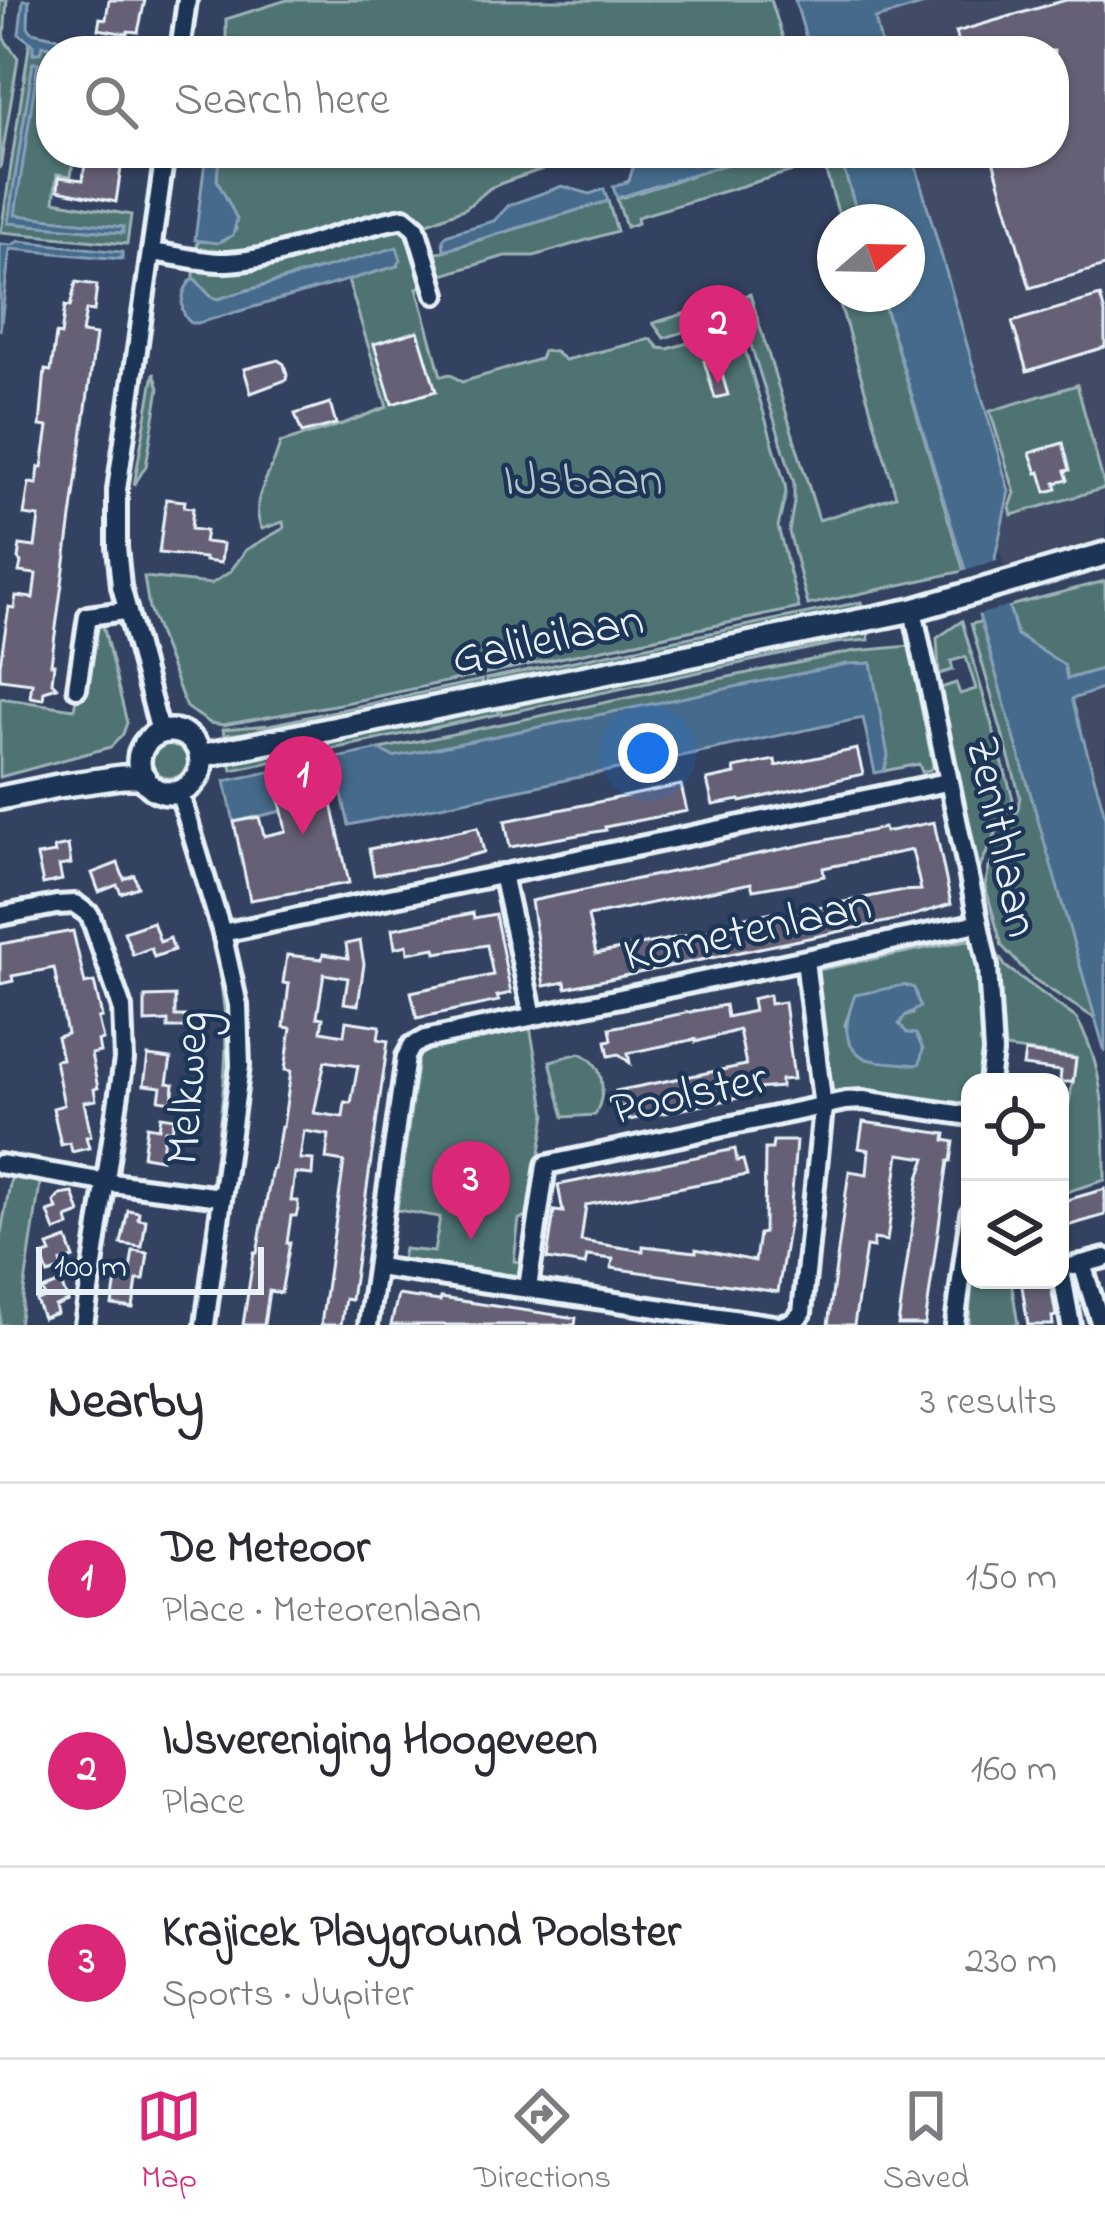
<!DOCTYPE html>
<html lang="en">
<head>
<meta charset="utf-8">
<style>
  body { margin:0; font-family:"Indie Flower",sans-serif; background:#f2f2f3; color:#2b2b33 }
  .controls { position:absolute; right:36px; bottom:36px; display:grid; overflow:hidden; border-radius:24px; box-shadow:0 3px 9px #0004 }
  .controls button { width:108px; height:108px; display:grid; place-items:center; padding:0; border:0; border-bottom:3px solid #e1e1e2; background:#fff; color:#2b2b33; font:60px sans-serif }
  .compass { position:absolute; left:817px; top:204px; width:108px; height:108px; border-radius:50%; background:#fff; box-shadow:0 3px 9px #0004; rotate:70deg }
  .scale { position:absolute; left:36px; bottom:30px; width:228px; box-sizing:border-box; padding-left:12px; border:6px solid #e8f1f8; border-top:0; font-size:33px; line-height:42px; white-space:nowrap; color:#e8f1f8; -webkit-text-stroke:9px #1d3557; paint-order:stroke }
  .you { position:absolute; left:648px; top:753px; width:42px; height:42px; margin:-30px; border:9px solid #fff; border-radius:50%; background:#1a73e8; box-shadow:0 0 0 18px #1a73e833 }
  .badge { display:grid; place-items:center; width:78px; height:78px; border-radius:50%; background:#db2777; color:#fff; font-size:39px; font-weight:700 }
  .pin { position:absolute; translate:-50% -99px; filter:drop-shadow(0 3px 6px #0008) }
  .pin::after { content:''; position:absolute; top:63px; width:42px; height:36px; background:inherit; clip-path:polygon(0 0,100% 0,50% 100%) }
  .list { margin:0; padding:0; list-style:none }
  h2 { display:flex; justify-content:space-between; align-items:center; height:156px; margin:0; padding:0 48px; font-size:51px }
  h2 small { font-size:39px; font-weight:400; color:#7c7c81 }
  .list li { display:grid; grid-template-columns:78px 1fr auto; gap:36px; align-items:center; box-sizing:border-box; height:192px; padding:0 48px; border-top:3px solid #e1e1e2 }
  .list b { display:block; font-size:45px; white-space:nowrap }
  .list p { margin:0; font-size:39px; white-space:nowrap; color:#7c7c81 }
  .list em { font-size:39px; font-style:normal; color:#7c7c81 }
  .icon { flex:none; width:66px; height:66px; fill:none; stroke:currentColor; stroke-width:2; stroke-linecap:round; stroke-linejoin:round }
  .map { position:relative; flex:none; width:1105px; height:1325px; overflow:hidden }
  .search { position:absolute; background:#fff; box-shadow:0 3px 9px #0004; left:36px; right:36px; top:36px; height:132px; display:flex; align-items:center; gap:30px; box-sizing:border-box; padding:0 42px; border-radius:48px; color:#7c7c81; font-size:45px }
  .sheet { height:732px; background:#fff }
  nav { display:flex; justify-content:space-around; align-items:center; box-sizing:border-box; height:168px; border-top:3px solid #e1e1e2; background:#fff; font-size:33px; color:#7c7c81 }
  nav a { display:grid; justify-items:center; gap:6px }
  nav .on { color:#db2777 }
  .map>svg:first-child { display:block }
</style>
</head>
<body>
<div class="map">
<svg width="1105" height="1325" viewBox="0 0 1105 1325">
  <rect width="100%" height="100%" fill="#334260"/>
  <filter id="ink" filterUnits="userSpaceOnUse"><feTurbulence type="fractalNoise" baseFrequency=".00833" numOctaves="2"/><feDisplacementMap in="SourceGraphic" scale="24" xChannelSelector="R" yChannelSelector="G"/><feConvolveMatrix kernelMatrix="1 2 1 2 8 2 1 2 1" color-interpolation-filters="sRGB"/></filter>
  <g filter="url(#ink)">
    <g fill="#424b66">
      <path d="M842,0H1105V543L1006,573L886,153H1054V51H857Z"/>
      <path d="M1105,679V837L1063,691Z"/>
    </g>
    <g fill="#4f7373" stroke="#9cb2b6" stroke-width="3" fill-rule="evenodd">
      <path d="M0,0H7L4,39L18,58L0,169Z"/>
      <path d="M287,0H771L787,51H232L233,44L226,43V19Z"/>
      <path d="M30,40L34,44V52L41,45L70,51H51V153H74L71,176L57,174L54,201L131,215L127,244L1,232ZM37,63L14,215L123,227L122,233L8,223L33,64Z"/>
      <path d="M219,153H589L502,183L490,188L466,208L428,223L418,214L400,209L243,254L196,253L198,241C213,242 228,245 236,229L217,180Z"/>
      <path d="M762,153H839L860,222H841L823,162L637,217L638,223L626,227L617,199Z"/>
      <path d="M608,201L617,231L534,256H505L439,276L433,254Z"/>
      <path d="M394,227C416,237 418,263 424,285L417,288L441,376L450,374L462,382L540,359L543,351L555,352L565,360L651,339L659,348L668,349L723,332C737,330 741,338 745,350L785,484L786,493L778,527L799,608L345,703L223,725L210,723L186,707L149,608L144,577L211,584L230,572L246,550L284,528L283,522L262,529C247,498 274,473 280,443L340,425L387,407L348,280L400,265L316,270L218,299C206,296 203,286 194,278V271H244Z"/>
      <path d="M750,294L819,520L896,496L837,294H881L964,571L808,605L789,532L794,502V483L746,329C723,314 688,332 664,338L653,323Z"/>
      <path d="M154,373L159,388L146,466L134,485Z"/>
      <path d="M1077,385L1105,488L1012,515L1010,507L1015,493L990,411Z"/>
      <path d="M1105,581V668L1067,679L1064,665L1017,635L1009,606Z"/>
      <path d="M861,602L862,608L807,624L489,689L486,679Z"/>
      <path d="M102,621L127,723L123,734L111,747L0,777V698L74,709L77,694H83L94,623Z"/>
      <path d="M962,621L1013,799L982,862L977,877L938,689L956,683L960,694L976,689L966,657L951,661L953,670L939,674L937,638Z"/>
      <path d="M981,622L1096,1019L1032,978L1002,946L985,886L989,868L1018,809L1020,796L971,624Z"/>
      <path d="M868,631L869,640L836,643L502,714L501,704L831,635Z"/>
      <path d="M909,646L933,766L930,770L922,772L919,764L884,771L888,756L870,663L393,758L380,749L855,651Z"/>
      <path d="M482,680L484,689L278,730L224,735L223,729L269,725Z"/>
      <path d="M498,704L499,714L232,770L230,762Z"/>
      <circle cx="170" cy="760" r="18"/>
      <path d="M967,940L975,944C988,990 988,1035 981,1082H970V1109L842,1095L832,1090L815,978L818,970ZM853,1002L914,1013L906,1015L899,1024L907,1033L916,1064L867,1059L845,1025Z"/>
      <path d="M991,945L1006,967L1076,1018C1105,1065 1105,1125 1105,1180L1060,1194V1116L1067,1117L1076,1058L1005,1048L1000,989Z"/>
      <path d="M219,947L232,1015V1080L218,1174L212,1180C223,1097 236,1031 213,948Z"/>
      <path d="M530,1027L546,1114L530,1217L519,1219L514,1261L526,1264L517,1277L503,1279L500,1273L409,1263L401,1265L404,1249L434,1252L440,1217L397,1210L419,1051Z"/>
      <path d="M580,1053C605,1064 607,1092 595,1115L564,1117L550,1061Z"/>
      <path d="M12,1173L41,1177L19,1325H0V1238Z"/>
      <path d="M971,1280H1011L1018,1325H969Z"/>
    </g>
    <g fill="#446a8b" stroke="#86a0b7" stroke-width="3">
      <path d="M23,0H29L28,27L32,32L116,51H70L42,45L40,53H33V44L19,34Z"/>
      <path d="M795,0H938L875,19L883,51H810Z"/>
      <path d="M33,63H38L15,215L123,227V233L8,223Z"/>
      <path d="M206,153H219L217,180L237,219L233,235L217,243L195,240Z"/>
      <path d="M637,153H762L617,198L613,187L629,181Z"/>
      <path d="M839,153H912L1009,491L995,558L1017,635L1064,665L1067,679L1105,668V688L1072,699L1105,815V1052L981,622L881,294H907V222H860Z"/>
      <path d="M562,186L590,194L604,189L608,201L444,250L443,239L448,234L494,221L509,205Z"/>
      <path d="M19,241L122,252V259L10,249L0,331V244L12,245Z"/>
      <path d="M397,247L401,260L397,266L198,323H191C177,312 181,288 194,278L211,297L218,299Z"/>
      <path d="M871,663L888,756L884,771L875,773L863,718L349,825L338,778L327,780L325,771L277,781L282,811L234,822L225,781L380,749L393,757L847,664Z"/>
      <path d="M904,985L914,988L920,1007L906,1015L899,1024L907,1033L916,1034L923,1049L920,1063L916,1065C901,1062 878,1064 865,1058C838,1044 847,1016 855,995Z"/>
    </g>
    <path fill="#334260" d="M999,560L1012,605L974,616L961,572Z"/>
    <g fill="#656075" stroke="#e8f1f8" stroke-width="3" fill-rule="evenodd">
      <path d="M109,0H145L138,32L128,31L127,34L98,29L100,18L106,19Z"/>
      <path d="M1066,0H1105V266L1030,288L991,153H1054V51H961L956,32Z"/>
      <path d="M85,163L121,168L116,202L58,190L59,177L83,180Z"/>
      <path d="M76,282L97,285L94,311L86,310L82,333L96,335L51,664H54L52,682L57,687L44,691L43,699L30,697L32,683L0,679V664L9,607L14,608L16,596L33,598L36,574L19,572L21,562L18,559L20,545L35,547L39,517L24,515L29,483L37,484L39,467H42L48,427L40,426L45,370L51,371L56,334L61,335L65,306L70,307Z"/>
      <path d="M1100,296L1105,313V347L1027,371L1012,322Z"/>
      <path d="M418,331L436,391L392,404L374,344Z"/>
      <path d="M717,357L728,395L715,398L704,361Z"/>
      <path d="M278,360L284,364L287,375L286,380L251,393L244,369Z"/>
      <path d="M330,403L336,424L302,433L295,414Z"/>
      <path d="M1063,443L1070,470L1065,471L1068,480L1055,483L1057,489L1046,492L1040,472L1037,473L1030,453Z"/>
      <path d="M166,499L185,501L184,507L193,508L191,529L206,531L204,542L223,544L221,563L205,561V558L159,553Z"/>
      <path d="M857,749L863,774L741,802L740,800L713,805L707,780L735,774L734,768L775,760L776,766Z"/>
      <path d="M325,771L349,883L250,900L234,822L259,817L264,836L286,831L276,781Z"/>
      <path d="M681,785L687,811L605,827L606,830L510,847L505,821Z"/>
      <path d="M934,822L951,904L905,918L580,985L566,988L565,982L544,986L531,901L884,828L885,832ZM912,850L921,890L898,891L780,915L779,911L746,917L748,923L596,954L588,916L751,883L753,890L794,883L824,876L823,868Z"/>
      <path d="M478,827L484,852L435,865L374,875L369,849Z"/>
      <path d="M68,845L71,864L59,866L62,880L43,884L37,856L55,853L54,848Z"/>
      <path d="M118,863L124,879L134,875L138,887L121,893L117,885L99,892L92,873Z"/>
      <path d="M473,913L474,918L495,914L511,993L497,996L499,1001L417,1018L411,992L493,975L487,945L436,953L435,948L408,953L407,945L395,948L392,929Z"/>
      <path d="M153,922L160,942L170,938L174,950L154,957L151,948L133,955L124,932Z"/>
      <path d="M73,931L85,984L94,982L102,1017L98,1018L103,1040L98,1041L100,1052L91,1054L98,1088L94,1089L96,1100L84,1102L91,1136L86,1137L89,1148L72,1152L70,1143L61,1145L53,1108L64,1105L55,1060L62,1059L57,1037L67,1034L54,968L12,976L13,981L0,984V944Z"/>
      <path d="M360,941L364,964L358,1005L344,1003L348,978L324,974L317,1017L323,1018L321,1031L344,1035L346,1021L373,1025L380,1026L378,1039L388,1041L351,1300L345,1299L341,1325H321L344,1162L326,1159L329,1135L304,1131L300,1159L313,1160L312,1175L295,1173L291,1201H298V1209L296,1216H291L287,1243H290L281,1293L269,1291L264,1325H243L254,1253H257L272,1169H274L281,1127H283L291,1071L285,1070L291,1028L284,1027L289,984L283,983L287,955L322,959L323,954L348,958L346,944ZM325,1061L358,1066L351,1103L345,1102L343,1117L314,1113Z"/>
      <path d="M769,995L770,1004L784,1002L794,1079L781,1080V1087L742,1090L743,1097L629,1120L626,1106L620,1108L616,1091L746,1065L739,1030L696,1042V1039L628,1053L630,1063L619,1054L609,1056L606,1041L612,1040L610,1028L725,1005L727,1017L754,1011L752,999Z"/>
      <path d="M175,996V1016H185V1028H168V1021L145,1022V997Z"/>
      <path d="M1025,1052L1076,1059L1073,1082H1060L1061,1071L1023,1066Z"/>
      <path d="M148,1056L171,1059L167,1083L174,1084L172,1102L159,1100L161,1087L144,1085Z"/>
      <path d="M161,1116L174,1118L172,1131L165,1130L161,1159L143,1156L147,1126L159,1128Z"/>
      <path d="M863,1122L946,1134L945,1140L954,1142L951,1161H948L925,1325H898L919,1178L926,1158L899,1154L887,1241L874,1239L873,1248L866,1247L854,1325H828L849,1171L867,1174L869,1150L859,1148Z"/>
      <path d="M773,1141H796L790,1217L778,1292L611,1268L613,1259L587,1256L585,1265L547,1259L554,1211L563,1212L558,1185L735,1149L737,1161L743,1160L747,1175L586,1205L581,1241L643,1251V1246L696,1252V1249L755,1261L759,1234L764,1233L765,1149H772Z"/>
      <path d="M1105,1189V1215L1060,1228V1202Z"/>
      <path d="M73,1193L80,1213L67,1218L69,1226L55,1231L48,1212L57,1209L54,1202L60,1195Z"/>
      <path d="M128,1210L139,1212L138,1219L146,1220L142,1247L121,1244Z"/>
      <path d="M67,1239L74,1258L61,1262L63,1269L48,1274L42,1256L51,1253L48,1246Z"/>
      <path d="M133,1251L148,1253L144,1280H137L133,1308L112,1305L117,1274L129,1276Z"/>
      <path d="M1021,1280H1050L1056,1316L1052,1317L1053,1325H1028Z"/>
      <path d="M61,1283L68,1301L55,1306L57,1313L43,1318L36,1300L45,1297L42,1290Z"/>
      <path d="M398,1295L440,1301L441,1298L576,1318L575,1325H391Z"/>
    </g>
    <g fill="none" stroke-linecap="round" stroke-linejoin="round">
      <g stroke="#e8f1f8" stroke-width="26">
        <g id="minor">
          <path d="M180,51L187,0"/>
          <path d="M151,252C176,255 203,263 227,262C287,259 344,228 404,218L416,228L436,294"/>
          <path d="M913,610L988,967L993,1053L989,1082"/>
          <path d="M77,688L88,616L125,611"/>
          <path d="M160,732L121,586L117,547V490L165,153"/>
          <path d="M179,791L222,933L238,1005L240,1066L205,1325"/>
          <path d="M502,874L533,1016"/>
          <path d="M0,916L56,905L75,904L90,915L122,1008L124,1060L84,1325"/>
          <path d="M222,933L947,782"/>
          <path d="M0,1164L104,1182L221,1197"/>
          <path d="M1082,1264L1101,1325"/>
          <path d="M1074,1266L1105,1258"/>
          <path d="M377,1267L774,1325"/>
          <path d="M1061,1270L1071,1325"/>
          <path d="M528,1288L546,1165L845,1101L863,1100L970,1116"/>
          <path d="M368,1325L406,1057L412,1046L425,1039L978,923"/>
          <path d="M783,1325L792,1323L802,1313L823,1108L805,960"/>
          <path d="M955,1325L970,1214"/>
        </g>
      </g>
      <g stroke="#e8f1f8" stroke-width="30">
        <g id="major">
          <circle cx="170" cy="762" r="31"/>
          <path d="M200,756L913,610L1105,554"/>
          <path d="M0,798L58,786L121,777H144"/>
        </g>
      </g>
      <use href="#minor" stroke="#1d3557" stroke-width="16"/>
      <use href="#major" stroke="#1d3557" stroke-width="21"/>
    </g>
  </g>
  <g text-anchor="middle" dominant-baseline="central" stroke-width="9" stroke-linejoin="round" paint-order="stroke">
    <g font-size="48" fill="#b2c5c9" stroke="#1d3557">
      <text x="583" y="482">IJsbaan</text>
    </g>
    <g font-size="48" fill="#e8f1f8" stroke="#1d3557">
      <text transform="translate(548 641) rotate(-12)">Galileilaan</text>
      <text transform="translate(1000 837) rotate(78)">Zenithlaan</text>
      <text transform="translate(748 932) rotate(-12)">Kometenlaan</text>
      <text transform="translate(190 1088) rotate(-86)">Melkweg</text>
      <text transform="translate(689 1096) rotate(-12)">Poolster</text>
    </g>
  </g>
</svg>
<div class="controls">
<button><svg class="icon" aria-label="locate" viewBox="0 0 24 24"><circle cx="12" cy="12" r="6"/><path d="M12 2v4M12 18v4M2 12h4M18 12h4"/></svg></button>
<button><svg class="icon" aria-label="layers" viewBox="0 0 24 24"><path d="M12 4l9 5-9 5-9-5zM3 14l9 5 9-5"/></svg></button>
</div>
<svg class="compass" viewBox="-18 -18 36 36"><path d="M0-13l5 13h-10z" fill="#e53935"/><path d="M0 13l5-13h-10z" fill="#7c7c81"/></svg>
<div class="scale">100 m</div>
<div class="you"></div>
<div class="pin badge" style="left:303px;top:835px">1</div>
<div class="pin badge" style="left:718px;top:384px">2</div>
<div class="pin badge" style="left:471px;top:1240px">3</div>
<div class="search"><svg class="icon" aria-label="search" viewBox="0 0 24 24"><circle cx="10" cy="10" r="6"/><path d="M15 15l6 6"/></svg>Search here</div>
</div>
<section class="sheet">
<h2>Nearby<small>3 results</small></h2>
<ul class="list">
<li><span class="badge">1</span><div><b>De Meteoor</b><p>Place · Meteorenlaan</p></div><em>150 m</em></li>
<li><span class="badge">2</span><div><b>IJsvereniging Hoogeveen</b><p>Place</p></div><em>160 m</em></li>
<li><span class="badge">3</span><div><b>Krajicek Playground Poolster</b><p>Sports · Jupiter</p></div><em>230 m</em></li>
</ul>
</section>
<nav>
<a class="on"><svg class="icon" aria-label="map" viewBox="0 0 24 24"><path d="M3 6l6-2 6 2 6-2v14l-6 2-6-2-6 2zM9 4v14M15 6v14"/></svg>Map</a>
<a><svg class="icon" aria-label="directions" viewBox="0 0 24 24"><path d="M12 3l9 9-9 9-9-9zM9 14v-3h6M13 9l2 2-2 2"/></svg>Directions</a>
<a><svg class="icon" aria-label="saved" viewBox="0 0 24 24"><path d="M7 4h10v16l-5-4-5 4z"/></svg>Saved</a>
</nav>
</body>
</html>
